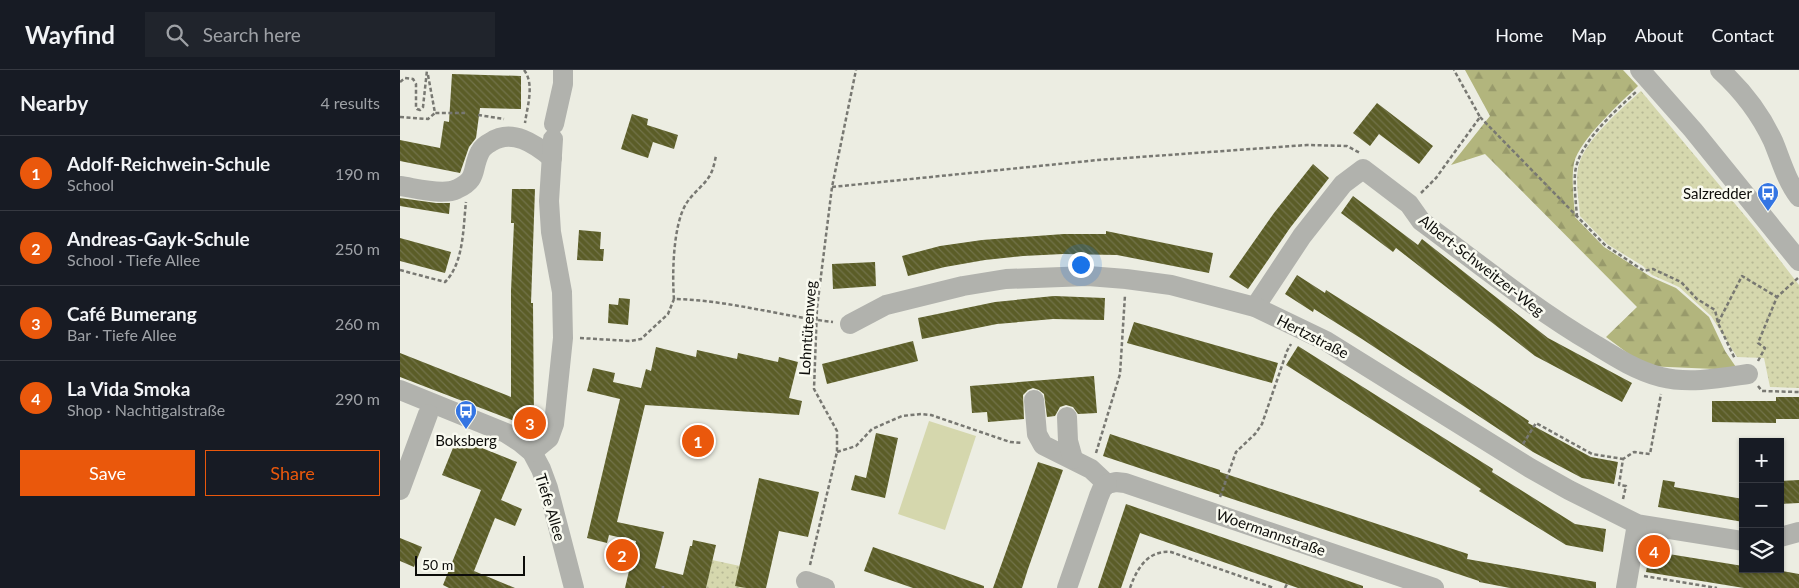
<!DOCTYPE html>
<html lang="en">
<head>
<meta charset="utf-8">
<style>
  body { margin:0; font-family:Lato,sans-serif; background:#20242c; color:#f1f3f6 }
  .controls { position:absolute; right:15px; bottom:15px; display:grid; overflow:hidden; border-radius:0px; box-shadow:0 1px 4px #0004 }
  .controls button { width:45px; height:45px; display:grid; place-items:center; padding:0; border:0; border-bottom:1px solid #363941; background:#171b24; color:#f1f3f6; font:25px sans-serif }
  .scale { position:absolute; left:15px; bottom:12px; width:110px; box-sizing:border-box; padding-left:5px; border:2px solid #0c0c09; border-top:0; font-size:14px; line-height:18px; white-space:nowrap; color:#0c0c09; -webkit-text-stroke:4px #f9faf0; paint-order:stroke }
  .you { position:absolute; left:680px; top:194px; width:18px; height:18px; margin:-12px; border:4px solid #fff; border-radius:50%; background:#1a73e8; box-shadow:0 0 0 8px #1a73e833 }
  .badge { display:grid; place-items:center; width:32px; height:32px; border-radius:50%; background:#ea580c; color:#fff; font-size:16px; font-weight:700 }
  .pin { position:absolute; translate:-50% -50%; border:2px solid #fff; box-shadow:0 1px 5px #0006 }
  .list { margin:0; padding:0; list-style:none }
  h2 { display:flex; justify-content:space-between; align-items:center; height:65px; margin:0; padding:0 20px; font-size:21px }
  h2 small { font-size:16px; font-weight:400; color:#9ea1a6 }
  .list li { display:grid; grid-template-columns:32px 1fr auto; gap:15px; align-items:center; box-sizing:border-box; height:75px; padding:0 20px; border-top:1px solid #363941 }
  .list b { display:block; font-size:19px; white-space:nowrap }
  .list p { margin:0; font-size:16px; white-space:nowrap; color:#9ea1a6 }
  .list em { font-size:16px; font-style:normal; color:#9ea1a6 }
  .actions { display:flex; gap:10px; padding:15px 20px }
  .actions a { flex:1; padding:11px 0; border:1px solid #ea580c; border-radius:0px; text-align:center; font-size:18px; color:#ea580c }
  .actions .main { background:#ea580c; color:#fff }
  .icon { flex:none; width:28px; height:28px; fill:none; stroke:currentColor; stroke-width:2; stroke-linecap:round; stroke-linejoin:round }
  .map { position:relative; flex:none; width:1399px; height:518px; overflow:hidden }
  header { display:flex; align-items:center; gap:30px; box-sizing:border-box; height:70px; padding:0 25px; background:#171b24; border-bottom:1px solid #363941 }
  header strong { font-size:24px }
  nav { display:flex; gap:28px; margin-inline-start:auto; font-size:18px }
  .search { width:350px; height:45px; background:#20242c; display:flex; align-items:center; gap:12px; box-sizing:border-box; padding:0 18px; border-radius:0px; color:#9ea1a6; font-size:19px }
  main { display:flex }
  aside { flex:1; background:#171b24 }
  .map>svg:first-child { display:block }
</style>
</head>
<body>
<header>
<strong>Wayfind</strong>
<div class="search"><svg class="icon" aria-label="search" viewBox="0 0 24 24"><circle cx="10" cy="10" r="6"/><path d="M15 15l6 6"/></svg>Search here</div>
<nav><a>Home</a><a>Map</a><a>About</a><a>Contact</a></nav>
</header>
<main>
<aside>
<h2>Nearby<small>4 results</small></h2>
<ul class="list">
<li><span class="badge">1</span><div><b>Adolf-Reichwein-Schule</b><p>School</p></div><em>190 m</em></li>
<li><span class="badge">2</span><div><b>Andreas-Gayk-Schule</b><p>School · Tiefe Allee</p></div><em>250 m</em></li>
<li><span class="badge">3</span><div><b>Café Bumerang</b><p>Bar · Tiefe Allee</p></div><em>260 m</em></li>
<li><span class="badge">4</span><div><b>La Vida Smoka</b><p>Shop · Nachtigalstraße</p></div><em>290 m</em></li>
</ul>
<div class="actions"><a class="main">Save</a><a>Share</a></div>
</aside>
<div class="map">
<svg width="1399" height="518" viewBox="0 0 1399 518">
  <defs>
    <pattern id="grass-dots" width="8" height="8" patternUnits="userSpaceOnUse" patternTransform="scale(1.25)"><rect width="8" height="8" fill="#d5d7ad"/><path d="M2 2h.1M6 6h.1" fill="none" stroke="#b6b794" stroke-width="1.8" stroke-linecap="round"/></pattern>
    <pattern id="forest-firs" width="22" height="20" patternUnits="userSpaceOnUse" patternTransform="scale(1.25)"><rect width="22" height="20" fill="#b2b57d"/><path d="M5 1l3.5 6h-7zM16 11l3.5 6h-7z" fill="#989a6b"/></pattern>
    <pattern id="building-back-hatch" width="6" height="6" patternUnits="userSpaceOnUse" patternTransform="scale(1.25)"><rect width="6" height="6" fill="#5b5d27"/><path d="M-1 5l2 2M0 0l6 6M5-1l2 2" fill="none" stroke="#72734a"/></pattern>
  </defs>
  <rect width="100%" height="100%" fill="#ecede2"/>
  <g fill="url(#grass-dots)">
    <path d="M1241,21L1356,159L1399,215V318L1370,317L1364,288L1337,287L1311,246L1279,217L1252,205L1243,196L1207,174L1180,146C1179,129 1174,107 1180,91C1189,67 1222,38 1241,21Z"/>
    <path d="M312,490L340,496L346,518H306Z"/>
  </g>
  <path fill="url(#forest-firs)" d="M1065,0H1223L1238,16C1220,33 1180,69 1174,93C1171,110 1174,130 1175,147L1204,177L1251,207L1276,218L1309,247L1325,281L1338,300L1245,296L1206,267L1237,237L1085,84L1051,95L1090,46Z"/>
  <path fill="#d5d7ad" d="M529,351L576,366L545,460L498,444Z"/>
  <g fill="url(#building-back-hatch)">
    <path d="M52,4L121,6V39L80,38L76,68L69,77L60,103L0,91V70L40,78L44,51L49,52Z"/>
    <path d="M977,33L1033,76L1019,94L979,64L970,76L953,63Z"/>
    <path d="M232,44L248,49L247,55L278,65L274,79L253,72L248,88L221,79Z"/>
    <path d="M913,94L929,108L890,158L848,219L829,207L874,143Z"/>
    <path d="M112,119H135L131,233H133L134,352L130,357L0,307V283L111,327V221L114,153H111Z"/>
    <path d="M953,126L1018,175L1022,169L1148,268L1232,313L1222,332L1135,286L996,178L993,182L941,143Z"/>
    <path d="M0,128L36,133H50L49,144L0,136Z"/>
    <path d="M179,160L201,162L200,179H204L203,191L177,190Z"/>
    <path d="M706,161L813,183L809,203L717,185L663,184L623,186L585,190L545,197L508,206L502,186L540,176L582,170L664,164H706Z"/>
    <path d="M0,168L51,182L45,203L0,191Z"/>
    <path d="M475,192L476,216L433,219L432,194Z"/>
    <path d="M897,205L925,223L926,220L1021,280L1129,351L1128,353L1191,387L1218,392L1214,414L1182,408L1133,382L962,269L914,239L913,242L885,224Z"/>
    <path d="M654,226L705,228L704,250L653,249L597,254L522,269L518,248L595,232Z"/>
    <path d="M219,228L230,229L228,255L208,253L209,234L218,235Z"/>
    <path d="M734,252L878,293L872,313L727,273Z"/>
    <path d="M513,271L518,291L427,314L422,294Z"/>
    <path d="M898,276L1093,399L1092,402L1175,454L1206,459L1203,482L1166,475L1079,421L1081,419L886,295Z"/>
    <path d="M256,277L296,287L297,280L337,289L338,283L378,292L379,287L398,292L389,328L402,331L399,345L245,335L217,452L264,462L255,498L283,505L290,476H292L293,470L316,475L306,518H225L236,471L209,465L207,473L187,468L220,329L187,321L193,298L215,303L213,312L241,318L246,299L251,301Z"/>
    <path d="M694,306L697,343L678,344L673,337L666,335L660,337L655,346L647,347L644,324L639,320L633,318L628,320L623,325L624,349L588,352L587,342L572,343L570,316Z"/>
    <path d="M1376,327H1399V349H1376V353L1312,352V331H1376Z"/>
    <path d="M476,363L498,368L485,428L451,420L455,405L466,408Z"/>
    <path d="M710,364L820,400V402L1068,484L1067,489L1196,512V518H1110L1079,512V511L703,386Z"/>
    <path d="M57,368L117,392L101,430L122,439L115,456L95,448L74,501L115,518H49L43,515L81,420L42,405Z"/>
    <path d="M638,392L663,400L628,499L622,518H593Z"/>
    <path d="M359,408L419,422L408,467L379,461L366,518H346L335,516Z"/>
    <path d="M1263,410L1275,412L1274,417L1343,429V452L1258,437Z"/>
    <path d="M1399,410V433L1380,434V411Z"/>
    <path d="M726,434L963,516V518H898L740,463L721,518H698Z"/>
    <path d="M0,468L22,477L14,497L0,491Z"/>
    <path d="M473,477L584,516V518H513L464,501Z"/>
    <path d="M1250,481L1343,496V499H1371L1399,504V518H1344L1246,502Z"/>
  </g>
  <g fill="none" stroke-linecap="round" stroke-linejoin="round">
    <g stroke="#787872" stroke-width="2.5" stroke-dasharray="4 2.5" stroke-linecap="butt">
      <path d="M124,0C135,14 127,37 125,53"/>
      <path d="M28,5L35,43H65"/>
      <path d="M0,12L5,8L13,9L16,14V37L17,39L20,40L23,37L27,0"/>
      <path d="M78,45L104,49"/>
      <path d="M0,47L28,49L35,43"/>
      <path d="M1080,47L1205,175L1244,201L1253,199L1281,212L1297,229L1315,240L1318,253L1335,289"/>
      <path d="M432,117L698,90L907,75L947,76L960,83"/>
      <path d="M1021,123L1036,108L1080,47L1054,0"/>
      <path d="M1177,147C1176,133 1174,118 1175,104C1177,74 1216,40 1237,21"/>
      <path d="M0,200L45,212C64,193 63,158 66,132"/>
      <path d="M274,229C272,205 273,155 286,134C293,122 307,114 312,101C314,96 315,90 316,86"/>
      <path d="M1318,253L1342,206L1377,227"/>
      <path d="M180,268L231,271L241,269L268,244L274,229C328,230 380,246 433,252"/>
      <path d="M1358,291L1365,278L1358,273L1377,227L1398,208"/>
      <path d="M1358,316L1362,321L1399,322"/>
      <path d="M1123,374L1136,353L1192,384L1223,389"/>
      <path d="M437,382L456,376L472,359L502,346L521,344L531,345L610,372L622,373"/>
      <path d="M696,383L720,304L725,225"/>
      <path d="M820,427L836,382L855,364L862,354L887,281L891,274"/>
      <path d="M1223,429L1226,416L1219,415L1223,389L1234,382L1250,384L1261,324"/>
      <path d="M410,495L437,382V361L414,319L417,238L432,117L456,0"/>
      <path d="M1244,506L1317,518"/>
      <path d="M263,516V518"/>
      <path d="M730,518C737,498 748,480 771,482L874,518"/>
      <path d="M885,518L887,514"/>
    </g>
    <g stroke="#b1b2ad" stroke-width="20">
      <path d="M1240,0L1293,60L1399,191"/>
      <path d="M1320,0C1343,21 1360,43 1373,71C1381,90 1386,110 1399,127"/>
      <path d="M154,54L163,14V0"/>
      <path d="M0,116C15,118 43,126 57,119C79,109 71,99 80,82C82,78 87,74 91,72C112,58 135,74 152,88"/>
      <path d="M855,237L902,166L943,114L963,99L1009,134L1021,151C1078,193 1133,238 1194,274C1215,287 1237,301 1261,307C1289,314 1321,308 1348,304"/>
      <path d="M450,254L486,235L563,216L606,209L688,206L726,209L771,215L855,237L926,271L1130,398L1169,420L1237,454L1343,471"/>
      <path d="M0,320L106,363L120,372L132,382L141,399L148,418L174,518"/>
      <path d="M634,330L637,364L643,375L691,399L707,414"/>
      <path d="M667,347L668,371L673,389"/>
      <path d="M132,382L149,368L154,354L163,268L162,222L151,162L149,131L153,69"/>
      <path d="M707,414L716,412L725,413L1034,518"/>
      <path d="M0,420L28,344"/>
      <path d="M1380,467L1399,462"/>
      <path d="M406,511L425,518"/>
      <path d="M667,518L699,426L702,419L707,414"/>
      <path d="M1226,518L1237,454"/>
    </g>
  </g>
  <defs>
    <g id="bus-pin" transform="scale(1.125)"><path d="M0 17L-7.5 6A9.5 9.5 0 1 1 7.5 6Z" fill="#3475e3" stroke="#f9faf0"/><path d="M-5-6H5V4H4V6H2V4H-2V6H-4V4H-5ZM-3.5-4V0h7V-4ZM-3.5 1.2v1.5H-2V1.2ZM2 1.2v1.5H3.5V1.2Z" fill="#fff"/></g>
  </defs>
  <g fill-rule="evenodd">
    <use href="#bus-pin" x="1368" y="123"/>
    <use href="#bus-pin" x="66" y="341"/>
  </g>
  <g text-anchor="middle" dominant-baseline="central" stroke-width="5" stroke-linejoin="round" paint-order="stroke">
    <g font-size="15" fill="#0c0c09" stroke="#f9faf0" text-anchor="end">
      <text x="1352" y="123">Salzredder</text>
      <text x="66" y="370" text-anchor="middle">Boksberg</text>
    </g>
    <g font-size="15" fill="#0c0c09" stroke="#f9faf0">
      <text transform="translate(1082 195) rotate(38)">Albert-Schweitzer-Weg</text>
      <text transform="translate(407 258) rotate(-86)">Lohntütenweg</text>
      <text transform="translate(913 266) rotate(27)">Hertzstraße</text>
      <text transform="translate(151 437) rotate(73)">Tiefe Allee</text>
      <text transform="translate(871 462) rotate(19)">Woermannstraße</text>
    </g>
  </g>
</svg>
<div class="controls">
<button>+</button>
<button>−</button>
<button><svg class="icon" aria-label="layers" viewBox="0 0 24 24"><path d="M12 4l9 5-9 5-9-5zM3 14l9 5 9-5"/></svg></button>
</div>
<div class="scale">50 m</div>
<div class="you"></div>
<div class="pin badge" style="left:298px;top:371px">1</div>
<div class="pin badge" style="left:222px;top:485px">2</div>
<div class="pin badge" style="left:130px;top:353px">3</div>
<div class="pin badge" style="left:1254px;top:481px">4</div>
</div>
</main>
</body>
</html>
